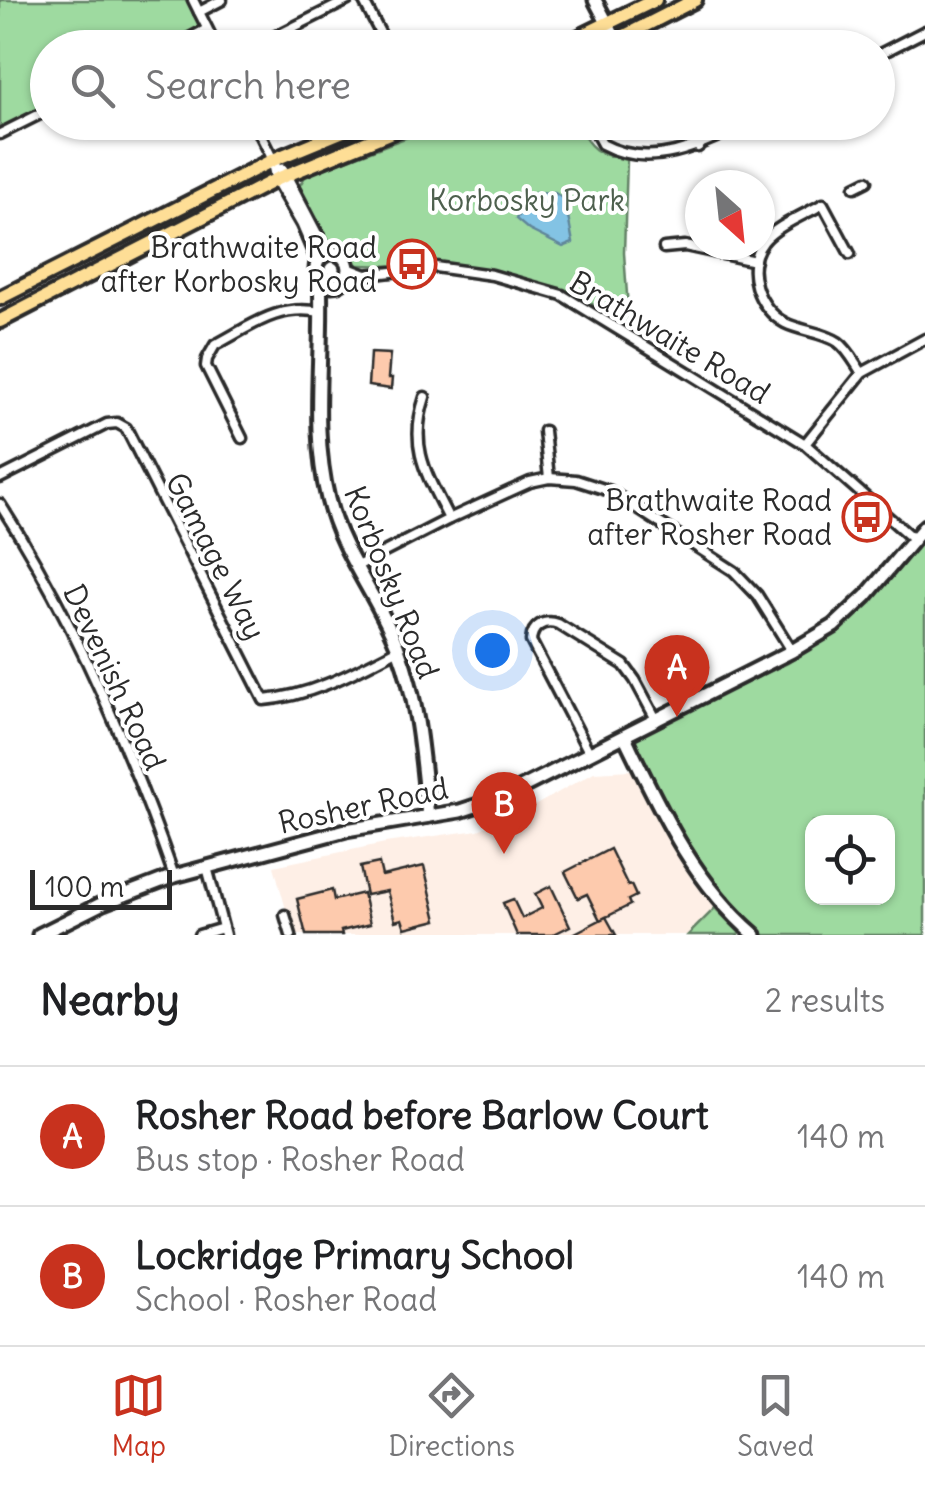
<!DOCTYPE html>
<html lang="en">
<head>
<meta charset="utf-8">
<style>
  body { margin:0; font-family:Delius,sans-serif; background:#f6f6f6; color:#202124 }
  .controls { position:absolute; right:30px; bottom:30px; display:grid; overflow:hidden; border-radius:20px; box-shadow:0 2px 8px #0004 }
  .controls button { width:90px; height:90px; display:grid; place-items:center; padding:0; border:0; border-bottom:2px solid #e0e0e0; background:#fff; color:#202124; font:50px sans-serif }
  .compass { position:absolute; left:685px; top:170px; width:90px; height:90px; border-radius:50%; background:#fff; box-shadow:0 2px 8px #0004; rotate:153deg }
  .scale { position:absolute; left:30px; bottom:25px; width:142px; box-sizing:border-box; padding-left:10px; border:5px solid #2b2b2b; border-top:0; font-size:28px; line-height:35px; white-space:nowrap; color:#2b2b2b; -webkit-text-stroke:8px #fff; paint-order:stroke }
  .you { position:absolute; left:492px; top:650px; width:35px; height:35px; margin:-25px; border:8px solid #fff; border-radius:50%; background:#1a73e8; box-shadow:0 0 0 15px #1a73e833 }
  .badge { display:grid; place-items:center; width:65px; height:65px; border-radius:50%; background:#c8321e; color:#fff; font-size:32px; font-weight:700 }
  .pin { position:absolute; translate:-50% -82px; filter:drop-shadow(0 2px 5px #0008) }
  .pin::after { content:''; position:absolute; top:52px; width:35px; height:30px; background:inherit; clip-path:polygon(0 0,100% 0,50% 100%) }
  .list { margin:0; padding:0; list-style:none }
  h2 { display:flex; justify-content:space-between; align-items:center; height:130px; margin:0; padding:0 40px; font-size:42px }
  h2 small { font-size:32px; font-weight:400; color:#757577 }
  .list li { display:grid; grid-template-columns:65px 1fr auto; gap:30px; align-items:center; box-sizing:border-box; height:140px; padding:0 40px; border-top:2px solid #e0e0e0 }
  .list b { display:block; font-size:38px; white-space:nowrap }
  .list p { margin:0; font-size:32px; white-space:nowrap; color:#757577 }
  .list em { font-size:32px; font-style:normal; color:#757577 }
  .icon { flex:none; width:55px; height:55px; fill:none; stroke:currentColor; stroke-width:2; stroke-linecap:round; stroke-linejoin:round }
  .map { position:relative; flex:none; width:925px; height:935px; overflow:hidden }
  .search { position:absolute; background:#fff; box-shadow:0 2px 8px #0004; left:30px; right:30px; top:30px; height:110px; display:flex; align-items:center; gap:25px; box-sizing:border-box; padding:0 35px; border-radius:55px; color:#757577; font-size:38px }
  .sheet { height:410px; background:#fff }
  nav { display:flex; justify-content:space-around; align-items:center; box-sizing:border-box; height:140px; border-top:2px solid #e0e0e0; background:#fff; font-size:28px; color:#757577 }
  nav a { display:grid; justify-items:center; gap:5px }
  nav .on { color:#c8321e }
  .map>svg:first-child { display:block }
</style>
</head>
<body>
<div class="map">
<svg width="925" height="935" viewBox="0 0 925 935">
  <rect width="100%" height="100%" fill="#fff"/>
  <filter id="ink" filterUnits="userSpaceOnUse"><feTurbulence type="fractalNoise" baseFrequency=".01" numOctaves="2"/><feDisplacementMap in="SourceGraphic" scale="20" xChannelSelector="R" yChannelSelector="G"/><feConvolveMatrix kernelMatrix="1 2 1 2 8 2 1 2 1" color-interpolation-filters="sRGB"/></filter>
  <g filter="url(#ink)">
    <path fill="#feefe6" d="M632,770L692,880L715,908L688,935H293L274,866L385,843L478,830L529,809L594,772Z"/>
    <g fill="#9edaa0" stroke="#648266" stroke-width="2.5" fill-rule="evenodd">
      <path d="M0,0H193L207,29L171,47L48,48L47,110L0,134Z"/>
      <path d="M445,123H576C592,151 595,153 627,160L624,253L629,322L564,290L473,268L358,265L325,249L298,188L306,175Z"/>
      <path d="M925,537V935H754L720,901L626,740L788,663L837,630ZM812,822H888V898H812Z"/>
      <path d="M715,908L740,933L738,935H688Z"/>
    </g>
    <path fill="#83c3e4" stroke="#60869a" stroke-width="2.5" d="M535,193H555L565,200L573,243L563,247L529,230L516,219L524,205Z"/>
    <g fill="#fdcaad" stroke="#2b2b2b" stroke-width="2.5">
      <path d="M370,353L390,354L388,378H392L391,389L368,386Z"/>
      <path d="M610,849L628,886L631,885L636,896L628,900L630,905L600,920L587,894L578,898L565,872Z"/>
      <path d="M379,863L382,876L424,866L437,920L405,928L402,919L395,921L387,891L366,895L360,867Z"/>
      <path d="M551,886L570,926L552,935H517L503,903L513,899L522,918L542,908L535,894Z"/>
      <path d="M332,890L334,900L363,893L370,924L341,931L342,935H306L297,899Z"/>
      <path d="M606,917L616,935H571Z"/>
    </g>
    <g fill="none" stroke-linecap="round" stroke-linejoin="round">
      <g stroke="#2b2b2b" stroke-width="15">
        <g id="street">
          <path d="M193,0L217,48"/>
          <path d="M363,0L388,48"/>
          <path d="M199,12L222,0"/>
          <path d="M171,48L207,29"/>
          <path d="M252,48L348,0"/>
          <path d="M878,55L925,31"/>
          <path d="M254,122L273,160"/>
          <path d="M590,122L602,144C652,171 701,145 746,122"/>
          <path d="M686,122L698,147"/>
          <path d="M0,134L48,110"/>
          <path d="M855,187L867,181"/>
          <path d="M664,248L685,246L755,261"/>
          <path d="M850,254L823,204C806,214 774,227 763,242C743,268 758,309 785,323C801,331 823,332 838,342C848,349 855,363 862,373"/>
          <path d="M348,268L366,275"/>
          <path d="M342,281L366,275L435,267L492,275L562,295L805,444L912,538"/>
          <path d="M425,397C408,448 427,475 449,519"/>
          <path d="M544,431L549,478"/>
          <path d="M242,438L206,366L207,359L215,345C253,325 277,304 321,312"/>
          <path d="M805,444L862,373L925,339"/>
          <path d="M0,478L107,424L117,423L126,428L264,700C313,696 356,671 399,649"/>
          <path d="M0,504C74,619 129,747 174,876"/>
          <path d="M357,566L449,519L530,482L549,478L576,480L610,491L734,571L757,595L792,651"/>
          <path d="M590,754L531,641C532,626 544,619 558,624L624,665L635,680L657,721"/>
          <path d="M207,867L225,935"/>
          <path d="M285,915L291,935"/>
          <path d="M199,935L223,928"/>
        </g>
      </g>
      <g stroke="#2b2b2b" stroke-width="19">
        <g id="secondary">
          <path d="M595,0L616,40"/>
          <path d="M273,160L277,179L303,224L318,259"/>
          <path d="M282,170L326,254"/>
          <circle cx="332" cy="269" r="16"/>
          <path d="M320,279C324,353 310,426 328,499C341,554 380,599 399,651C419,704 422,760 428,816"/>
          <path d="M625,737C660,809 693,882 755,935"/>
          <path d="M39,935L101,904L174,876L346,830L460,811L503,797L792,651L834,626L866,596L925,526"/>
        </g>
      </g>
      <g stroke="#2b2b2b" stroke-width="20">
        <g id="primary">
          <path d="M557,48L655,0"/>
          <path d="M601,48L695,0"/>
          <path d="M0,298L273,160L365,122"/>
          <path d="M0,321L277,179L416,122"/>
        </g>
      </g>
      <use href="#street" stroke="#fff" stroke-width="8"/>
      <use href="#secondary" stroke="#fff" stroke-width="11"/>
      <use href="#primary" stroke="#fede96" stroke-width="12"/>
    </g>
  </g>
  <defs>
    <g id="bus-ring" transform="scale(2.5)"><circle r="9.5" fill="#fff" stroke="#c8321e" stroke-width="1.5"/><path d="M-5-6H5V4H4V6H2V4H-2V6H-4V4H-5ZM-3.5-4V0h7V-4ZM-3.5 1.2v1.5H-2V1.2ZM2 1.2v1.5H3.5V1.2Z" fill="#c8321e"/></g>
  </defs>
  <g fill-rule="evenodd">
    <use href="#bus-ring" x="412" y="264"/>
    <use href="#bus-ring" x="867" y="517"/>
  </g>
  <g text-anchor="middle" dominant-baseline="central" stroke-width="8" stroke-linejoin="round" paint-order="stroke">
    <g font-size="30" fill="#4e604e" stroke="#fff">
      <text x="527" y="200">Korbosky Park</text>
    </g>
    <g font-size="30" fill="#2b2b2b" stroke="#fff" text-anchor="end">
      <text x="377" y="247">Brathwaite Road<tspan x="377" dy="34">after Korbosky Road</tspan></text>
      <text x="832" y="500">Brathwaite Road<tspan x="832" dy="34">after Rosher Road</tspan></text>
    </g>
    <g font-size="30" fill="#2b2b2b" stroke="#fff">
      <text transform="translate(670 337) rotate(31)">Brathwaite Road</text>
      <text transform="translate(216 556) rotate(63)">Gamage Way</text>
      <text transform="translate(392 582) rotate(68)">Korbosky Road</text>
      <text transform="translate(115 677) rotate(65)">Devenish Road</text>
      <text transform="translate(363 805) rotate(-12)">Rosher Road</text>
    </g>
  </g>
</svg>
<div class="controls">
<button><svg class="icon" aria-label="locate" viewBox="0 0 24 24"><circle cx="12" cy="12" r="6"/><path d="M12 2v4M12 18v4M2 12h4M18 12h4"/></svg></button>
</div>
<svg class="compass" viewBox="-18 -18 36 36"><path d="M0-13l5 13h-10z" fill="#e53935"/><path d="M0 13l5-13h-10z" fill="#757577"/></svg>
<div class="scale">100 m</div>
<div class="you"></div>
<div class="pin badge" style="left:677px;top:717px">A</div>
<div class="pin badge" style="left:504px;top:854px">B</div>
<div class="search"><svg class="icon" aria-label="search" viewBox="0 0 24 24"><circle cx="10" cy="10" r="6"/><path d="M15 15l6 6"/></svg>Search here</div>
</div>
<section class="sheet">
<h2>Nearby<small>2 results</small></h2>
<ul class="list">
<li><span class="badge">A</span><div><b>Rosher Road before Barlow Court</b><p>Bus stop · Rosher Road</p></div><em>140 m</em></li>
<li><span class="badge">B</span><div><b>Lockridge Primary School</b><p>School · Rosher Road</p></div><em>140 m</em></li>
</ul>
</section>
<nav>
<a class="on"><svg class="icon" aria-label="map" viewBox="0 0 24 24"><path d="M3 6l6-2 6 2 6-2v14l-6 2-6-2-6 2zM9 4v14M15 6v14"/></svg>Map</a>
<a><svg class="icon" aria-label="directions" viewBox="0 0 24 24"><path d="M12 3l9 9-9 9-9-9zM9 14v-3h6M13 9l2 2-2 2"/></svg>Directions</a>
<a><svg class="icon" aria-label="saved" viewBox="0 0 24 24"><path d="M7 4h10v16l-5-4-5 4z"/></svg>Saved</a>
</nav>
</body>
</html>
